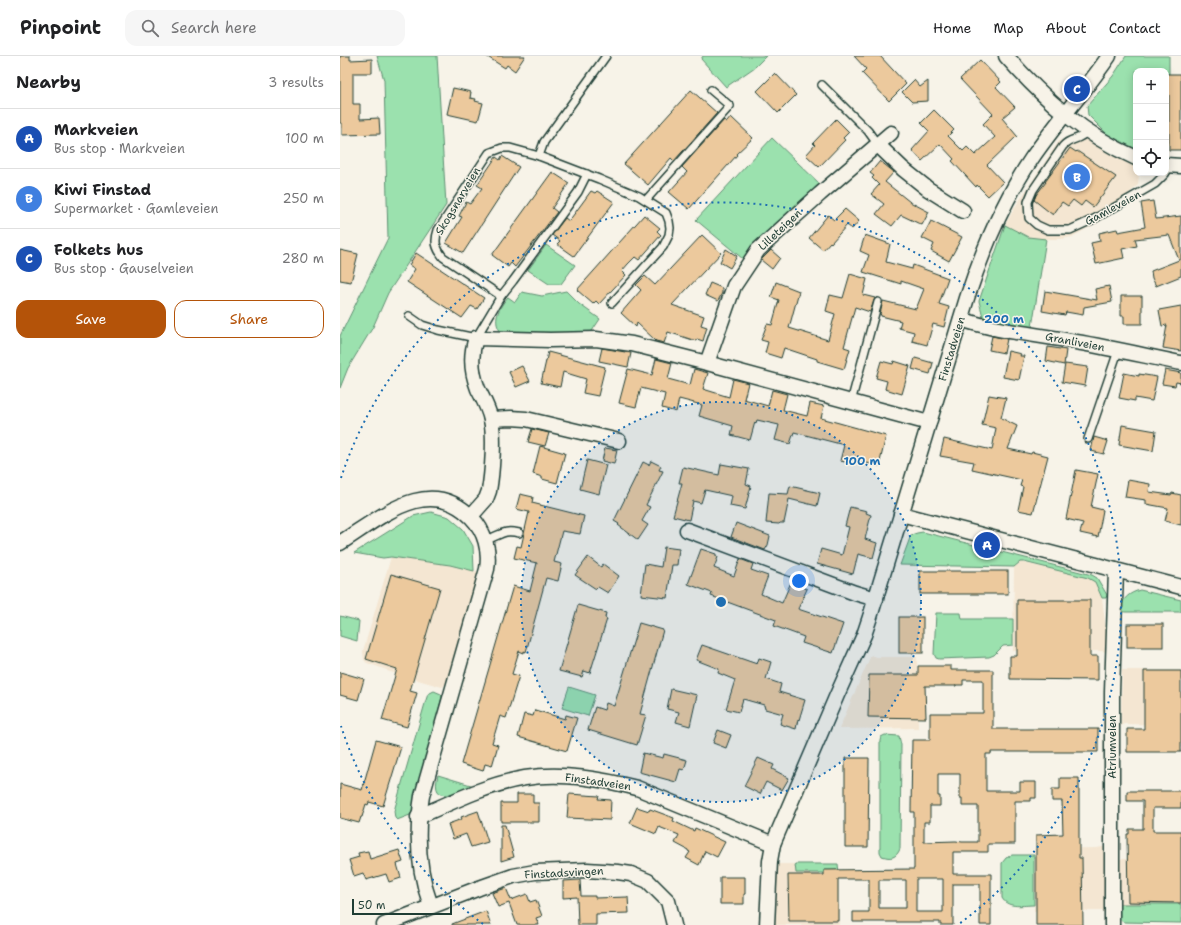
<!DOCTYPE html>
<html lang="en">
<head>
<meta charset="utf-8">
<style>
  body { margin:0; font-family:"Shantell Sans",sans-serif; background:#f6f6f6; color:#202124 }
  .controls { position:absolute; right:12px; top:12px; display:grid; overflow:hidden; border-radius:8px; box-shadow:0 2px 10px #0003 }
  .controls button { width:36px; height:36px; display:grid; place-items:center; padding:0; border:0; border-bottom:1px solid #e0e0e0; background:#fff; color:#202124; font:20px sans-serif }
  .scale { position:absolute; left:12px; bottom:10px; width:100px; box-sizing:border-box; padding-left:4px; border:2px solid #1f3d34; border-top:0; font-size:11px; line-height:14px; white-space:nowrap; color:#1f3d34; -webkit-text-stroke:3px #f7f3e8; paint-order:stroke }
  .you { position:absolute; left:459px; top:525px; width:14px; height:14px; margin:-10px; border:3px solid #fff; border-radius:50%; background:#1a73e8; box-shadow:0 0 0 6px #1a73e833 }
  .badge { display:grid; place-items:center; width:26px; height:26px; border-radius:50%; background:#b45309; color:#fff; font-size:13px; font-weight:700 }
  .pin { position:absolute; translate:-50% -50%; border:2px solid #fff; box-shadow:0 1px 4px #0006 }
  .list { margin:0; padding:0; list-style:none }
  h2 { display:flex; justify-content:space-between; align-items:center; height:52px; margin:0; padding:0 16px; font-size:17px }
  h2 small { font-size:13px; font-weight:400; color:#757577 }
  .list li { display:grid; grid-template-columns:26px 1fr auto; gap:12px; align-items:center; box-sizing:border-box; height:60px; padding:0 16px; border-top:1px solid #e0e0e0 }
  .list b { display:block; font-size:15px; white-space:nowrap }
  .list p { margin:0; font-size:13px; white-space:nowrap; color:#757577 }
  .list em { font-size:13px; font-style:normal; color:#757577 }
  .actions { display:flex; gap:8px; padding:12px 16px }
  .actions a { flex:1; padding:9px 0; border:1px solid #b45309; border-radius:12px; text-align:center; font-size:14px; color:#b45309 }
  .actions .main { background:#b45309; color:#fff }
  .icon { flex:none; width:22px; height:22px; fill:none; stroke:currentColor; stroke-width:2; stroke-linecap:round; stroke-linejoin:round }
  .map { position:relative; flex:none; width:841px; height:869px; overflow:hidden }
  header { display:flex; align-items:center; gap:24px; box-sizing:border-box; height:56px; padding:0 20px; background:#fff; border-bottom:1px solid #e0e0e0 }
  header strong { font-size:19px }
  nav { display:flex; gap:22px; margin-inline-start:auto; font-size:14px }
  .search { width:280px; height:36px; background:#f6f6f6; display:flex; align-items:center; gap:10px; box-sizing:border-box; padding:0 14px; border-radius:12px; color:#757577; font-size:15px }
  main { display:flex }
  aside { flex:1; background:#fff }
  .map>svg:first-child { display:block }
</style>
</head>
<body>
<header>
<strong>Pinpoint</strong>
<div class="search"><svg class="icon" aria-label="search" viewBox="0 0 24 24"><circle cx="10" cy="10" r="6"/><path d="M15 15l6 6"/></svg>Search here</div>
<nav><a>Home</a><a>Map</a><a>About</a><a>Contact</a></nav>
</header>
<main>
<aside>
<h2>Nearby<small>3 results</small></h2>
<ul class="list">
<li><span class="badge" style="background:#1a4fb4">A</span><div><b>Markveien</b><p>Bus stop · Markveien</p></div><em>100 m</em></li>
<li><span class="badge" style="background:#3f7fe0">B</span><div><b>Kiwi Finstad</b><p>Supermarket · Gamleveien</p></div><em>250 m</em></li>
<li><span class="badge" style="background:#1a4fb4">C</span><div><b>Folkets hus</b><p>Bus stop · Gauselveien</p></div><em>280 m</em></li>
</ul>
<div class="actions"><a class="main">Save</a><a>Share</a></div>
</aside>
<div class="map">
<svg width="841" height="869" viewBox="0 0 841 869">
  <rect width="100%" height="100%" fill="#f7f3e8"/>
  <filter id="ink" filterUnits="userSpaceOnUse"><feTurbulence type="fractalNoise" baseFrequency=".025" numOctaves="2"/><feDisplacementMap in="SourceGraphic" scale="8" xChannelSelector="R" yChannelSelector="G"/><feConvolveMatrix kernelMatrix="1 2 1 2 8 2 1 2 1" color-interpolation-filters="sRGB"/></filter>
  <g filter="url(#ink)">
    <g fill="#f4e6d2">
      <path d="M728,81L739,85L745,83L795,110L796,111V117H799L798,129L786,140L761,155L766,162L732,181L721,183H699L688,181L665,169L675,151L719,85Z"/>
      <path d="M51,501L110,509L139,516L108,623L106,628L102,631L47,615V614L27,607L24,604L23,595Z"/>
      <path d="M680,506L748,521L755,526L762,542L766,574V597L763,595H673L674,511Z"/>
      <path d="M531,599L537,601H577L578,672L499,673Z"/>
      <path d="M782,614H841V669L784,668L781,670Z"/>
      <path d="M767,790V859L762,855H694V793L757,792Z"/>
      <rect x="778" y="803" width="63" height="45"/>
      <path d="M433,808H455L456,817H499V869H431Z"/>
    </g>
    <g fill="#9be1ae" stroke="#5d8f71">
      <path d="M37,0H97L106,149L48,237L33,271L8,312L0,332V280L48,182L44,24Z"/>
      <path d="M363,0H426L415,11L386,31L361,3Z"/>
      <path d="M786,0H829V18H826V15H796V93L768,79L748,59L747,50L773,20Z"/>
      <path d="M432,82L481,129L420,185L403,203L356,164Z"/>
      <path d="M665,169L688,181L706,183L692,271L654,266L643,261L639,245Z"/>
      <path d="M206,189L235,209L221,228H209L188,214Z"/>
      <path d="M226,235L239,248L260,263L250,278L162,277C151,266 159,251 168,241L175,246L182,236L202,240Z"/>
      <path d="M91,456L109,461L123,473L133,490L134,515L110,509L51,501L43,502L14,497L73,460Z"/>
      <path d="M583,476L752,519L757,522L767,539L766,542H762L755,526L748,522L684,506H680L674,511L560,509L571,479L577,477Z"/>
      <path d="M800,534L841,544V556H785L781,555C781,543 789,537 800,534Z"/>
      <path d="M596,557H621L622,563H673V589L663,590L654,599L649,601L599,603L596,602L594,598Z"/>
      <path d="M0,560L19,565L17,585L0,580Z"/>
      <path d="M229,631L255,639L248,660L222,652Z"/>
      <path d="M94,635L101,638L102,641L101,645L73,754L70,759L57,764L55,762L54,755L86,644L88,638Z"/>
      <path d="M545,679L559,680L561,689L560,793C556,802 551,803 542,800L540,796V685L541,681Z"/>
      <path d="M98,719L134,730C120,736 89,751 98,719Z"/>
      <path d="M672,799H694V849C684,849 668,853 662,842V807L666,802Z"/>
      <path d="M455,808H498L499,817H456Z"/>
      <path d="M778,848H841V867L783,866C776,861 777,856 778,848Z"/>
    </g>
    <g fill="#ecc99d" stroke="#1f3d34" fill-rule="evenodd">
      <path d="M0,0H10V4L32,3V17H13V48H20V63L39,62L40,78L2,79V67H0Z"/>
      <path d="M146,0H185L175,15L167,9L165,12Z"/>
      <path d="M514,0H540L566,28L549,45L522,17L526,13Z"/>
      <path d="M640,4L661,26L656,31L675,51L662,62L677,80L647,109L663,126L648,140L637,129L636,131L612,105L614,103L600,88L582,105L572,94L589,75L581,67L594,54L614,74L608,80L623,95L627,91L635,99L655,81L643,68L653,58L620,23Z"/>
      <path d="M435,17L456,39L438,57L417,35Z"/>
      <path d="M826,18H841V94H829V39H826Z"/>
      <path d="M574,24L580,31L588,25V45L572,46L562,36Z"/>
      <path d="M113,32L131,36L130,42L136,43L135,45L143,47L138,65L107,58Z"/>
      <path d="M351,34L377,57L334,105L331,102L308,129L284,108Z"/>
      <path d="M391,61L413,82L396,98L397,99L349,153L329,136L347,116L342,111L384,64L387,66Z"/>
      <path d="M496,63L509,76L503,82L505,84L479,111L466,99L475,89L473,87Z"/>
      <path d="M730,92L736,96L737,95L776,121L753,151L745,145L741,150L733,144L728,150L722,146L713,159L694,144L696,139L706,126H705Z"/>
      <path d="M162,100L179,111L123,197L106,187L122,161L119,160L126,146L130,148L142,132L137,129L156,101L160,104Z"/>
      <path d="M540,105L554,116L545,126L570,146L589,156L582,169L561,159L552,170L536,158L544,148L531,138L539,129L532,122L534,120L530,117Z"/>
      <path d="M212,116L229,127L212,152L217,156L175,211L171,207L168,211L152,199Z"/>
      <path d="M251,135L255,137L257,135L274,146L234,200L217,188L220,185L212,179L225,162L229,165Z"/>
      <path d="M813,145L816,163L841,160V220L816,230L812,222L811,215L839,204L829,179L795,183L797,190L782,193L784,202L756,208L751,187L760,185L759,177L777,173L778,176L805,171L801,147Z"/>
      <path d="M505,153L519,165L512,173L507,169L491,187L490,186L483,194L469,182L488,159L494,164Z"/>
      <path d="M304,159L320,172L317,175L321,179L299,204L295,201L288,208L282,215L286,219L259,248L256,245L253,248L237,234Z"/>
      <path d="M591,165L622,181L609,205L591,195L594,188L582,182Z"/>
      <path d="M362,179L381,197L332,249L364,260L361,269L367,271L363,285L357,283L356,285L328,276L324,287L316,285L297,267L296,271L281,257L301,234L296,229L305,220L315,229Z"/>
      <path d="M525,179L550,188L546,206L572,213L573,209L608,222L599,248L609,251L604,271L593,268L587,289L572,285L574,276L559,272L561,265L541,260V259L540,258L543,245L576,253L584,233L561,225V228L523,216L529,199L520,195Z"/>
      <path d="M386,193L397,200L390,212L380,206Z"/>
      <path d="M0,194L18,198L11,226L0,224Z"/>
      <path d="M431,194L440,202L432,213L421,204Z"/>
      <path d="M76,197L144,242L137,253L131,250L122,262L67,226L75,213L69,209Z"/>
      <path d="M510,218L527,223L523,239L535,242L530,256L515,251L504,291L510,293L504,313L477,305V303L444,292L441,302L425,297L428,286L421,284L427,268L432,269L439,244L431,241L436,226L459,235L449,272L488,284L495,258L486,255L490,239L503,242Z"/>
      <path d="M370,227L382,232V237L378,245L365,239Z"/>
      <path d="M769,230L772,246L744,251L743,259L726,256L725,259L702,255L705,235L757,244L755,233Z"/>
      <path d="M781,240H802V268H784V260H781Z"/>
      <path d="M841,250V295L823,292L827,269L822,270L819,254Z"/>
      <path d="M652,280L667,283L664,297L649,294Z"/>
      <path d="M708,291L726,294L724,309L706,305Z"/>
      <path d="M262,292L291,297L288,311L259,305Z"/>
      <path d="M668,295L681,298L680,300H684L679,324L663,321Z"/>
      <path d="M208,296L265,311L258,340L243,337L246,323L223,316L220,331L201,327Z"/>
      <path d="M575,302L593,307L590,318L572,313Z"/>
      <path d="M316,303L332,307L328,323L350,329L354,313L368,317L363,333L389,341L393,323L408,327L404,343L428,350L432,334L447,338L443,354L467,360L470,347L484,350L481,362L546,380L539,410L511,403L510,407L500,405L504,389L454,376L450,388L435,384L439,369L417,364L416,367L415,366L410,384L391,379L393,370L359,360L362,349L339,343L336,356L322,352L325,338L301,332L296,351L279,347L288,313L312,319Z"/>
      <path d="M541,305L553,308L554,305L570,310L562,338L545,333L547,325L536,322Z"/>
      <path d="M725,308L748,311L745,330L722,326Z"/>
      <path d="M182,310L190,325L176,331L169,316Z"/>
      <path d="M825,314L841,317V327L836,326L835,330L822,328Z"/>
      <path d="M784,317L799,320V318L817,321L812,345L795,342V345L779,342Z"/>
      <path d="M649,339L666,342L661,362L677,370L668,393L691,398L692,396L708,400L693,457L678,454L683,431L680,430L682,424L632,413L634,406L600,400L604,383L652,394L656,372L642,369Z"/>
      <path d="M782,369L816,375L813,395L779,389Z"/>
      <path d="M192,373L209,377L205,390L188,386Z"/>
      <path d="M754,381L768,385L764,398L751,395Z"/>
      <path d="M200,390L225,397L217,427L202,423V421L193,418Z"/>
      <path d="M265,392L277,394L274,408L262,405Z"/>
      <path d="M247,404L266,409L259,438L240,433Z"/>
      <path d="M311,405L321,410L319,414L323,415L306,449L310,451L302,465L308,469L298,484L278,469L279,468L274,465L303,406L309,409Z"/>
      <path d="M381,408L409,413L406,428L411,430L405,453L390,450L392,440L365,434L361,447L353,445L349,464L333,460L342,427H339L343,411L379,419Z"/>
      <path d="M736,414L758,418L751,451L763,454L758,481L740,477L743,467L726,463Z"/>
      <path d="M788,424L810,428L809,436L831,439L832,437L841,439V469L825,465L828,452L806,448V444L785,441Z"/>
      <path d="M450,430L480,437L477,450L449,443L444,467H440L439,468L426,467L429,437L448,438Z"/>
      <path d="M180,438L193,441L192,447L244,460L240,478L222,475L214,506L222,508L218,525L206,522L186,596L184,595V597L179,595L172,618L179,620L166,662L160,660L152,687L158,689L152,710L145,708L143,715L121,708L173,530L190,535L197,507L174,502L177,490L181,491L189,456L176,453Z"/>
      <path d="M510,451L527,455L526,457L531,459L525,483L537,487L533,502L518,498L513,518L477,508L481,493L502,499L509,471L505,470Z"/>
      <path d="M396,467L430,480L428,489L425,494L391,481Z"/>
      <path d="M324,491L339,493L337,509H332L327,542L301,539L305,508L321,511Z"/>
      <path d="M361,493L376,498V500L378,501L374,512L394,520L400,503L413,508L411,514L428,520L421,538L442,547L451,526L467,533L458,553L503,568L493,597L462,587L464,581L434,570L436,564L371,540L372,537L348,528Z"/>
      <path d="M248,501L261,511L263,508L279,520L268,537L258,531L256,533L235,519Z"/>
      <rect x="580" y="515" width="88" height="23"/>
      <path d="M51,518L100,532L70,635L77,637L67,671L42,664L57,613L26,603Z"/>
      <path d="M677,544H750V600H758V624L670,623V600H677Z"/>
      <path d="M238,549L266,557L265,562L267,563L250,617L244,615L242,621L219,615Z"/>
      <rect x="559" y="561" width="24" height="36"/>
      <path d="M299,567L323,574L300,658L306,659L297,689L248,674L255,651L264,654L266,647L274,650Z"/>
      <rect x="787" y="568" width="36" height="23"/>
      <path d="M362,589L417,608L419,602L431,606L426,623L441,628L439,636L465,644L459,664L458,663L456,673L440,668L443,658L425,653L424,649L403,643L399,656L386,653L395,624L378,617L379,613L356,604Z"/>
      <path d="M578,610H611V614H653V673H758V696H651V698H646V735H680V726H696V742H691V745H675V788H648V796H613V818H651V869H640V828H613V869H600V866H513V856H529V823H498V865H449L448,819H484V814L574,813V756H571L572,684H590V657H643V624H623V629H616V630H585L586,662L528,661L529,619H578ZM598,718H620V742H622V750H638V786H622L616,785L584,786V766H590V750H600V740H598ZM576,823H603V856H576ZM539,824H566V852H539Z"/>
      <path d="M804,615H841V696H787V673H804Z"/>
      <path d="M0,616L24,623L18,644L0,639Z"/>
      <path d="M331,633L357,639L350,670L336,666L339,656L327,653Z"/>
      <path d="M195,654L225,663L226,659L237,662L227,695L178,681L184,658L193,660Z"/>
      <path d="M378,674L391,679L386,692L373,687Z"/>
      <path d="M36,684L61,691L43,750L29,746L28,749L26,748L22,761H21L19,767L0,762V728L22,734Z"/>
      <path d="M303,697L323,702L324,698L347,704L344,714L340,713L336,726L299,716Z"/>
      <path d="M418,702L434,709L432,713L449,722L442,734L426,726L420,738L404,730Z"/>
      <path d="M505,702H529L528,791H505Z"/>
      <path d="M720,722H739V802H742L743,869H696V779L723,778L722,745H712V733H720Z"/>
      <path d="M787,735H841V752H813V775H841V847L788,846L787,778H789V773H803V745H787Z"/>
      <path d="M177,738H193V747H199V766H161V747H177Z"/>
      <path d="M229,738L259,740L258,743L271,744L270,764L227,762Z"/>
      <path d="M297,751L309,755L310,753L334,762L333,765L354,775L355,772L385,786L377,801L365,795L359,809L346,802L350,796L348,795V794L335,787L339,779L319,771L316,778L290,767Z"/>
      <path d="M138,755L148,786L131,791L126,778L113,783L108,768L122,763L121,761Z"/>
      <path d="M161,769H165L174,801L161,805Z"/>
      <path d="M59,794L63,806L57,808L61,822L49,826L46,818L26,824L23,817L14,820L9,804L19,801L18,797L28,795L30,803Z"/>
      <path d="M380,821H405V838H404V848H380Z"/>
      <path d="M240,824L241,840H255V842L288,841L289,857L256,858V869H238L237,841L223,842V825Z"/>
      <path d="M166,832L171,844L187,838L190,846L196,844L202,860L196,862L199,869H177L169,847L158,851L152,837Z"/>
      <path d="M146,855L151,869H112V868Z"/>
    </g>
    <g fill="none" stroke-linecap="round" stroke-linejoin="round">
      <g stroke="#1f3d34" stroke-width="10">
        <g id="lane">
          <path d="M482,29L528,75L538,89"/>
          <path d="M747,75C740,85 731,81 723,90L693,134L688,146L689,162L697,169L708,174H730L754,163L815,128L825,118L830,110"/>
          <path d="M199,100L204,86L266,0"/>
          <path d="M306,144L390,50L371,34"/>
          <path d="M161,240L103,201C96,192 94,186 98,174L149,97L162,92H170L199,100L259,123L299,140L326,157L329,165L330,172L329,179L323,191L272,247"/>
          <path d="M69,260L82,269L98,274L136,282L161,240L173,225L238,136L247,118"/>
          <path d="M511,346L538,246"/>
          <path d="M748,383L778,295"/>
          <path d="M145,484C161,480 161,473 179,477"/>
        </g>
      </g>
      <g stroke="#1f3d34" stroke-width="17">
        <g id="street">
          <path d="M666,0C704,43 744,79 796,102"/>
          <path d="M538,89L563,113L588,133L623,155"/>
          <path d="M826,109L841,110"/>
          <path d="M621,263C658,276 697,278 736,286C771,292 806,300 841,307"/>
          <path d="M367,307L394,230L418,194L480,138L551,77"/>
          <path d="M151,363L171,362L186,363L279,385"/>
          <path d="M561,458L841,531"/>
          <path d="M131,460L146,443L149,435C152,418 155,381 151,364C149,353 143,343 138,333C131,315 130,299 136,282L210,284L256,283L292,288L367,307L589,367"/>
          <path d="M347,474L515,537L536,543"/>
          <path d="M0,487C40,462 89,417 132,462C145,475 150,495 147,513L82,740C76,777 78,815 91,850"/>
          <path d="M78,761C112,746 148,728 185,722C222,716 261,723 297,732L433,788"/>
          <path d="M44,869L139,832L173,820L195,816L247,814L278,816L291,818L308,825L328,845L334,869"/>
          <path d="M427,869L430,805L433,788L497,639L524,579L530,561L627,242C643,193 663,145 692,102C716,67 745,35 769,0"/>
          <path d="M772,869V636L776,514"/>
        </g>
      </g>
      <use href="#lane" stroke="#f7f3e8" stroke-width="7"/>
      <use href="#street" stroke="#f7f3e8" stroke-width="14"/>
    </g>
  </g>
  <circle cx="381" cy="546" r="200" fill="#1f6fb2" fill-opacity=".12"/>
  <g fill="none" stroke="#1f6fb2" stroke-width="2" stroke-dasharray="2 4">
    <circle cx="381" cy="546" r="200"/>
    <path d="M143 868A400 400 0 0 1 1 670M1 422A400 400 0 1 1 619 868"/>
  </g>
  <g text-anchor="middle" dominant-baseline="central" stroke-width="3" stroke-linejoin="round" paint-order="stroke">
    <g font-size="11" fill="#1f3d34" stroke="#f7f3e8">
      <text transform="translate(118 145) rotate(-59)">Skogsnarveien</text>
      <text transform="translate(773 152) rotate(-28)">Gamleveien</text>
      <text transform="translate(440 174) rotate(-43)">Lilleteigen</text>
      <text transform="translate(735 286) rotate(11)">Granliveien</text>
      <text transform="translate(612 293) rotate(-73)">Finstadveien</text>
      <text transform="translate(772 691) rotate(-90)">Atriumveien</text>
      <text transform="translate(258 726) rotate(8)">Finstadveien</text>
      <text transform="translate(224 817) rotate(-3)">Finstadsvingen</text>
    </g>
  </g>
  <circle cx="381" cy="546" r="6" fill="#1f6fb2" stroke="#f7f3e8" stroke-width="2"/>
  <g font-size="12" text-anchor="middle" font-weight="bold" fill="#1f6fb2" stroke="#f7f3e8" stroke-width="3" stroke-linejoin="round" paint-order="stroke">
    <text x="664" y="267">200 m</text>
    <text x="522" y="409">100 m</text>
  </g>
</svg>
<div class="controls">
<button>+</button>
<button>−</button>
<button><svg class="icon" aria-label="locate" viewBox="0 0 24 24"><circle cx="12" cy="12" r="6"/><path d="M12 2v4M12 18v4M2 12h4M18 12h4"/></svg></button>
</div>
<div class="scale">50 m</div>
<div class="you"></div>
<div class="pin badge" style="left:647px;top:489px;background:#1a4fb4">A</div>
<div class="pin badge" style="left:737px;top:121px;background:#3f7fe0">B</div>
<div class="pin badge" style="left:737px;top:33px;background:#1a4fb4">C</div>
</div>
</main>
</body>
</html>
